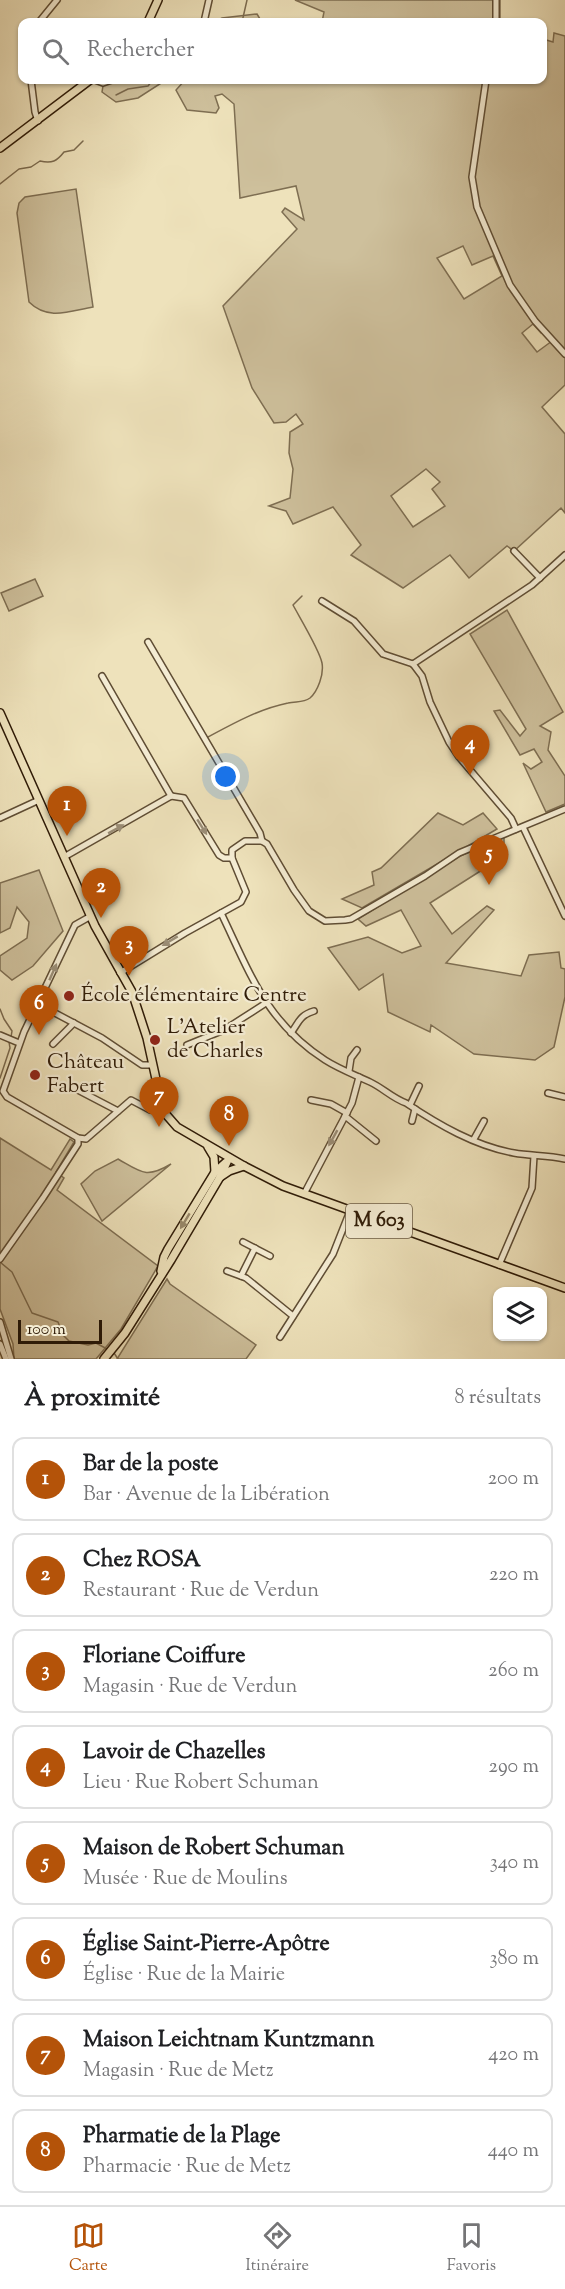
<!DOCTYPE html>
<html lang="fr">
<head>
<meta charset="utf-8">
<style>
  body { margin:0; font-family:"Sorts Mill Goudy",serif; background:#f2f2f2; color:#202124 }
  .controls { position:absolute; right:18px; bottom:18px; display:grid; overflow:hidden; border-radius:12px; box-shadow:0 2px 4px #0004 }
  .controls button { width:54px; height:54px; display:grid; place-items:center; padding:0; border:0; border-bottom:2px solid #e0e0e0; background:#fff; color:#202124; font:30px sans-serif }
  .scale { position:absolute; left:18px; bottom:15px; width:84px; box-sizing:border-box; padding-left:6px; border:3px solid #2f1b07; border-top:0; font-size:16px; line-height:21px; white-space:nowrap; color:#2f1b07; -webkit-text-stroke:4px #f4ecd3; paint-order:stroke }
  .you { position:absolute; left:226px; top:777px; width:21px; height:21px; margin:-15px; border:4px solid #fff; border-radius:50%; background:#1a73e8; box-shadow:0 0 0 9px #1a73e833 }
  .badge { display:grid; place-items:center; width:39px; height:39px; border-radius:50%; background:#b45309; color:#fff; font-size:20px; font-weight:700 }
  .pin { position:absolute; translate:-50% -50px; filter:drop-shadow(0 2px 3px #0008) }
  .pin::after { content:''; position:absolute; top:32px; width:21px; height:18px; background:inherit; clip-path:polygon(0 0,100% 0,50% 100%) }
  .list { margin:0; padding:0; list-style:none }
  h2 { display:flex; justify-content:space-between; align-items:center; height:78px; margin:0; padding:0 24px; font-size:26px }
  h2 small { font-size:20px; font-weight:400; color:#757577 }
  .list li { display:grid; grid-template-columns:39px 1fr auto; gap:18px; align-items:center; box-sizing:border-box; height:84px; margin:0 12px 12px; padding:0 12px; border:2px solid #e0e0e0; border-radius:12px }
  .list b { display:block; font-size:22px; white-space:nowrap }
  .list p { margin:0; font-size:20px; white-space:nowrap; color:#757577 }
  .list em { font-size:20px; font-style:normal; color:#757577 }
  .icon { flex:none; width:33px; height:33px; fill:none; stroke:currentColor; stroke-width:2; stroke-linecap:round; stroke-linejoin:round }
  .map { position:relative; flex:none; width:565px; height:1359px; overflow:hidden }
  .search { position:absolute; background:#fff; box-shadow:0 2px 4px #0004; left:18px; right:18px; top:18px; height:66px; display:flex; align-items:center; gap:15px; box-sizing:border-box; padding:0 21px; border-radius:12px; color:#757577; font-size:22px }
  .sheet { height:846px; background:#fff }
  nav { display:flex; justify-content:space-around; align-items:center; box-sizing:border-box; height:84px; border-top:2px solid #e0e0e0; background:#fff; font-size:16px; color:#757577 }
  nav a { display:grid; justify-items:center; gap:3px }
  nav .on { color:#b45309 }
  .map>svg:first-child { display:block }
</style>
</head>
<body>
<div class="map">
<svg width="565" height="1359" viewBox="0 0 565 1359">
  <rect width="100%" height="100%" fill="#eee2bb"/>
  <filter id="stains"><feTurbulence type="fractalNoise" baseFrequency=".00333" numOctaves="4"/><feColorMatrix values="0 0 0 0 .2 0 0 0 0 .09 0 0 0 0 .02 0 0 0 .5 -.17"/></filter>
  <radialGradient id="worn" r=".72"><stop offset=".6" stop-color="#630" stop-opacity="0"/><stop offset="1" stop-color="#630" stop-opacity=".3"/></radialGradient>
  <g fill="#cec09c" stroke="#7e6e52" stroke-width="1.5" fill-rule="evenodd">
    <path d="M295,0H500V22H322L324,12Z"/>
    <path d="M257,14L260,19L248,22H214L222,18Z"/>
    <path d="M554,33L565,36V385L542,407L565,434V513L561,508L514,551L507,546L469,578L450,555L403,588L351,555L361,545L333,507L293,524L286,511L269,506L290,498L293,469L289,453L290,432L303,424L296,414L286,422L274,423L252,388L223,306L297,229L282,212L285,208L304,220L296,186L240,198L234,104L222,94L215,96L219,108L216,113L187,110L176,90L185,80H542L543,39L553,42ZM463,246L472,265L493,256L502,276L464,299L437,258ZM533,324L541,333L544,332L552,341L537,352L522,333ZM426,469L440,482L432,489L445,506L413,527L391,496Z"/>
    <path d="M104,80H166L138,98L116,102L102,92Z"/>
    <path d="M76,189L93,307C70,311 48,321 29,302L17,213L19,203L25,197Z"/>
    <path d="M35,579L43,596L9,611L1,593Z"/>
    <path d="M507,610L563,712L540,726L551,732L548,750L565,776V804L546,812L523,763L531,769L542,762L534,749L520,755L494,711L500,710L520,736L526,729L470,634Z"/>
    <path d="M438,813L463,825L483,813L497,829L362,908L342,899L374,885L372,872L381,868Z"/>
    <path d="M504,837V843L490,860L493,863L430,903L452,934L487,906L494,910L446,963L521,976L529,955L559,952L561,968L565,969V997L554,1047L535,1060L474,1054L431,1025L430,1032L388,1012L383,974L359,990L328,948L368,937L402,953L421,946L401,910L366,926L358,919L460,856Z"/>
    <path d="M39,870L63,931L33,966L12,980L0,970V956L27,938L29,922L17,907L10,928L0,933V883Z"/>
    <path d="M0,1138L51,1170L70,1139L74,1142L56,1172L64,1178L57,1190L158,1266L121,1329L96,1359H14L13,1344L0,1309Z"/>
    <path d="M118,1159C141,1172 146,1179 171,1164L102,1221L81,1184L95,1171Z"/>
    <path d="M167,1279L170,1284L256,1345L246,1359H117Z"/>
  </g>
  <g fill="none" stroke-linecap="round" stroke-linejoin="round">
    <g stroke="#7b6a4e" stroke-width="1.5">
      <path d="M242,22L247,0"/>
      <path d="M116,95L128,89L148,86L152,81L157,80"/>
      <path d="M0,184L19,169L31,167L40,161C52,164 57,161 64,152L74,150L83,141"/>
      <path d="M208,737C234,723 259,709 288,703C296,701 303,703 310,698C318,691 324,674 322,663C320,651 300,618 293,605L302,596"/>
      <path d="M0,1009L4,1019L12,1031L11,1037"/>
      <path d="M0,1078L10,1048L9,1042"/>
      <path d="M0,1262L12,1272L32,1313L58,1322L63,1335L69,1341L88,1345L96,1343L107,1349"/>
      <path d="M114,1353L118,1359"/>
    </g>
    <g stroke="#5f4d34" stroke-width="8">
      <g id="minor">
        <path d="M39,22L57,0"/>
        <path d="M204,22L209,0"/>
        <path d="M496,22V0"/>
        <path d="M31,80L35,112L38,121"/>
        <path d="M95,80L103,83L112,80"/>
        <path d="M486,80L472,177L477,207L510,285L535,321L565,354"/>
        <path d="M514,551L540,578"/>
        <path d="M322,601L354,621L383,654L413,664"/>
        <path d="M148,642L260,833L262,841L267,844L294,890L309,911L325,921L345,920L351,919L425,876L459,853L565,809"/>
        <path d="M413,664L422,676L430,702L449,742L459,757L511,818L516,829"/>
        <path d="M413,664L532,585L565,555"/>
        <path d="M102,676L171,796"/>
        <path d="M171,796L184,798L219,855L224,858H232"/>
        <path d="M0,818L39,800"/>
        <path d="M523,827L565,916"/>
        <path d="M64,857L171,796"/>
        <path d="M221,913C250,973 266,1022 325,1060C339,1069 355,1075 370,1082C383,1088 392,1098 406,1103C439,1125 475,1146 514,1153C531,1156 548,1155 565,1159"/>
        <path d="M91,916L75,925L24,1032L3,1091L7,1097L78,1138L86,1139L131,1100L150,1110L163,1111"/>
        <path d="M120,973L185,933L241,902L246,892L232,858V850L245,841H262"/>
        <path d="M38,1004L102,1038L142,1065H153"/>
        <path d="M291,1033C299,1022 300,1015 314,1011"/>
        <path d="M0,1035L19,1043"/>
        <path d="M53,1044L74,1023"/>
        <path d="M187,1045L224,1030L266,1003"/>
        <path d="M349,1071L351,1058L357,1050"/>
        <path d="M74,1088L118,1111"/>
        <path d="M548,1093L565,1097"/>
        <path d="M311,1100L331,1104L347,1113"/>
        <path d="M410,1105L419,1086"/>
        <path d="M345,1116L376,1141"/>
        <path d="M412,1121L415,1109"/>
        <path d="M474,1139L484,1121"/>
        <path d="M304,1194L352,1103L359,1077"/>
        <path d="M243,1242L270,1256"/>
        <path d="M0,1259L43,1198L78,1144V1138"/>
        <path d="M499,1265L532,1188L534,1156"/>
        <path d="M227,1271L246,1278L293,1316"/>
        <path d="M241,1276L255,1248"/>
        <path d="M0,1322L11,1359"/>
        <path d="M280,1337L333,1254L350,1211"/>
        <path d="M0,1344L6,1359"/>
      </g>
    </g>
    <g stroke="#2f1b07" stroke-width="10">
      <g id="major">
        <path d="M148,22L158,0"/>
        <path d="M0,148L90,80"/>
        <path d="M0,713L95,926L132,992L147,1038L163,1111L177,1127L244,1166L283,1186L565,1288"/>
        <path d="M208,1147L214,1157L215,1172"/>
        <path d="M220,1177L229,1171L244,1166"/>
        <path d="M161,1271L164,1257L168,1249L215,1172L225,1163"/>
        <path d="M104,1359L125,1333L171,1260L220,1177L229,1158"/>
      </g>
    </g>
    <use href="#minor" stroke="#f4ecd3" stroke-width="5"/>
    <use href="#major" stroke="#eee2bb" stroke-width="7"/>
  </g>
  <defs><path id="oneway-solid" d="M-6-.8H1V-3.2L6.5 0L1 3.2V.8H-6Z" transform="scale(1.5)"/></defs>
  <g fill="#9b8e77">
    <use href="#oneway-solid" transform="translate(202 827) rotate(58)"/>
    <use href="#oneway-solid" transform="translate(116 829) rotate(-29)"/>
    <use href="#oneway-solid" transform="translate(170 941) rotate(149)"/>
    <use href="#oneway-solid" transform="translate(53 972) rotate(-66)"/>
    <use href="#oneway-solid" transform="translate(333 1138) rotate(119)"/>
  </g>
  <use fill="#98886a" href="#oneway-solid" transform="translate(185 1221) rotate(121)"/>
  <g fill="#8f2418" stroke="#f4ecd3" stroke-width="2">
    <circle cx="69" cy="996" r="6"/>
    <circle cx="155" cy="1040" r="6"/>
    <circle cx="35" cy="1075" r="6"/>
  </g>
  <g text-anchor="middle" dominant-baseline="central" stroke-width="4.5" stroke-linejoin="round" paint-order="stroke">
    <rect fill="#f4ecd3" stroke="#6a5a44" stroke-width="1.5" x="346" y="1204" width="66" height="34" rx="4.5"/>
    <g font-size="20" font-weight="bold" fill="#2f1b07">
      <text x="379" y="1221">M 603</text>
    </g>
    <g font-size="21" fill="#2f1b07" stroke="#f4ecd3" text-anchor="start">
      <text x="81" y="996">École élémentaire Centre</text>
      <text x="167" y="1028">L'Atelier<tspan x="167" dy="24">de Charles</tspan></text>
      <text x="47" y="1063">Château<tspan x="47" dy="24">Fabert</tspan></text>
    </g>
  </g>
  <rect width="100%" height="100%" filter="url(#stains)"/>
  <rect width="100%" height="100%" fill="url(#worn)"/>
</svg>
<div class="controls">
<button><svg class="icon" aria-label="layers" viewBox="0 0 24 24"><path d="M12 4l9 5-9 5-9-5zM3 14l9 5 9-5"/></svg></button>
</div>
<div class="scale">100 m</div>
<div class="you"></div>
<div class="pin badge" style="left:67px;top:836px">1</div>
<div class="pin badge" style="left:101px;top:918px">2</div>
<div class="pin badge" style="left:129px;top:976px">3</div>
<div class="pin badge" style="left:470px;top:775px">4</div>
<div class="pin badge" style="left:489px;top:885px">5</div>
<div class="pin badge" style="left:39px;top:1035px">6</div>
<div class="pin badge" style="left:159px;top:1127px">7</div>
<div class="pin badge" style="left:229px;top:1146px">8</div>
<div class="search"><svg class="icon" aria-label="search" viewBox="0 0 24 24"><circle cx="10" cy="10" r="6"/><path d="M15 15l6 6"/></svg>Rechercher</div>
</div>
<section class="sheet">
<h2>À proximité<small>8 résultats</small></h2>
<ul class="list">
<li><span class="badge">1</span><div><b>Bar de la poste</b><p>Bar · Avenue de la Libération</p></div><em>200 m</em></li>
<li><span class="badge">2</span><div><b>Chez ROSA</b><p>Restaurant · Rue de Verdun</p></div><em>220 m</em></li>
<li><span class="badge">3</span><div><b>Floriane Coiffure</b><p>Magasin · Rue de Verdun</p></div><em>260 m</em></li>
<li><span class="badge">4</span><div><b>Lavoir de Chazelles</b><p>Lieu · Rue Robert Schuman</p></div><em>290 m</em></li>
<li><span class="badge">5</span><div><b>Maison de Robert Schuman</b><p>Musée · Rue de Moulins</p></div><em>340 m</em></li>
<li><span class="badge">6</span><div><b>Église Saint-Pierre-Apôtre</b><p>Église · Rue de la Mairie</p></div><em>380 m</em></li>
<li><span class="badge">7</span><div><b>Maison Leichtnam Kuntzmann</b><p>Magasin · Rue de Metz</p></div><em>420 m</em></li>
<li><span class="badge">8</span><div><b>Pharmatie de la Plage</b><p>Pharmacie · Rue de Metz</p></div><em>440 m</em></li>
</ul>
</section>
<nav>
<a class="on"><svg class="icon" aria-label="map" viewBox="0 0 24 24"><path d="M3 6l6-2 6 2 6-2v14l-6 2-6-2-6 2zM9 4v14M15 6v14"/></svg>Carte</a>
<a><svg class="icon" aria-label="directions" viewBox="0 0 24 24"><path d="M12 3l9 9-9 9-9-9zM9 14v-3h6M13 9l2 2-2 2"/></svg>Itinéraire</a>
<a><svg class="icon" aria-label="saved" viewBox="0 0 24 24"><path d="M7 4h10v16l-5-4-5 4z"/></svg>Favoris</a>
</nav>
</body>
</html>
